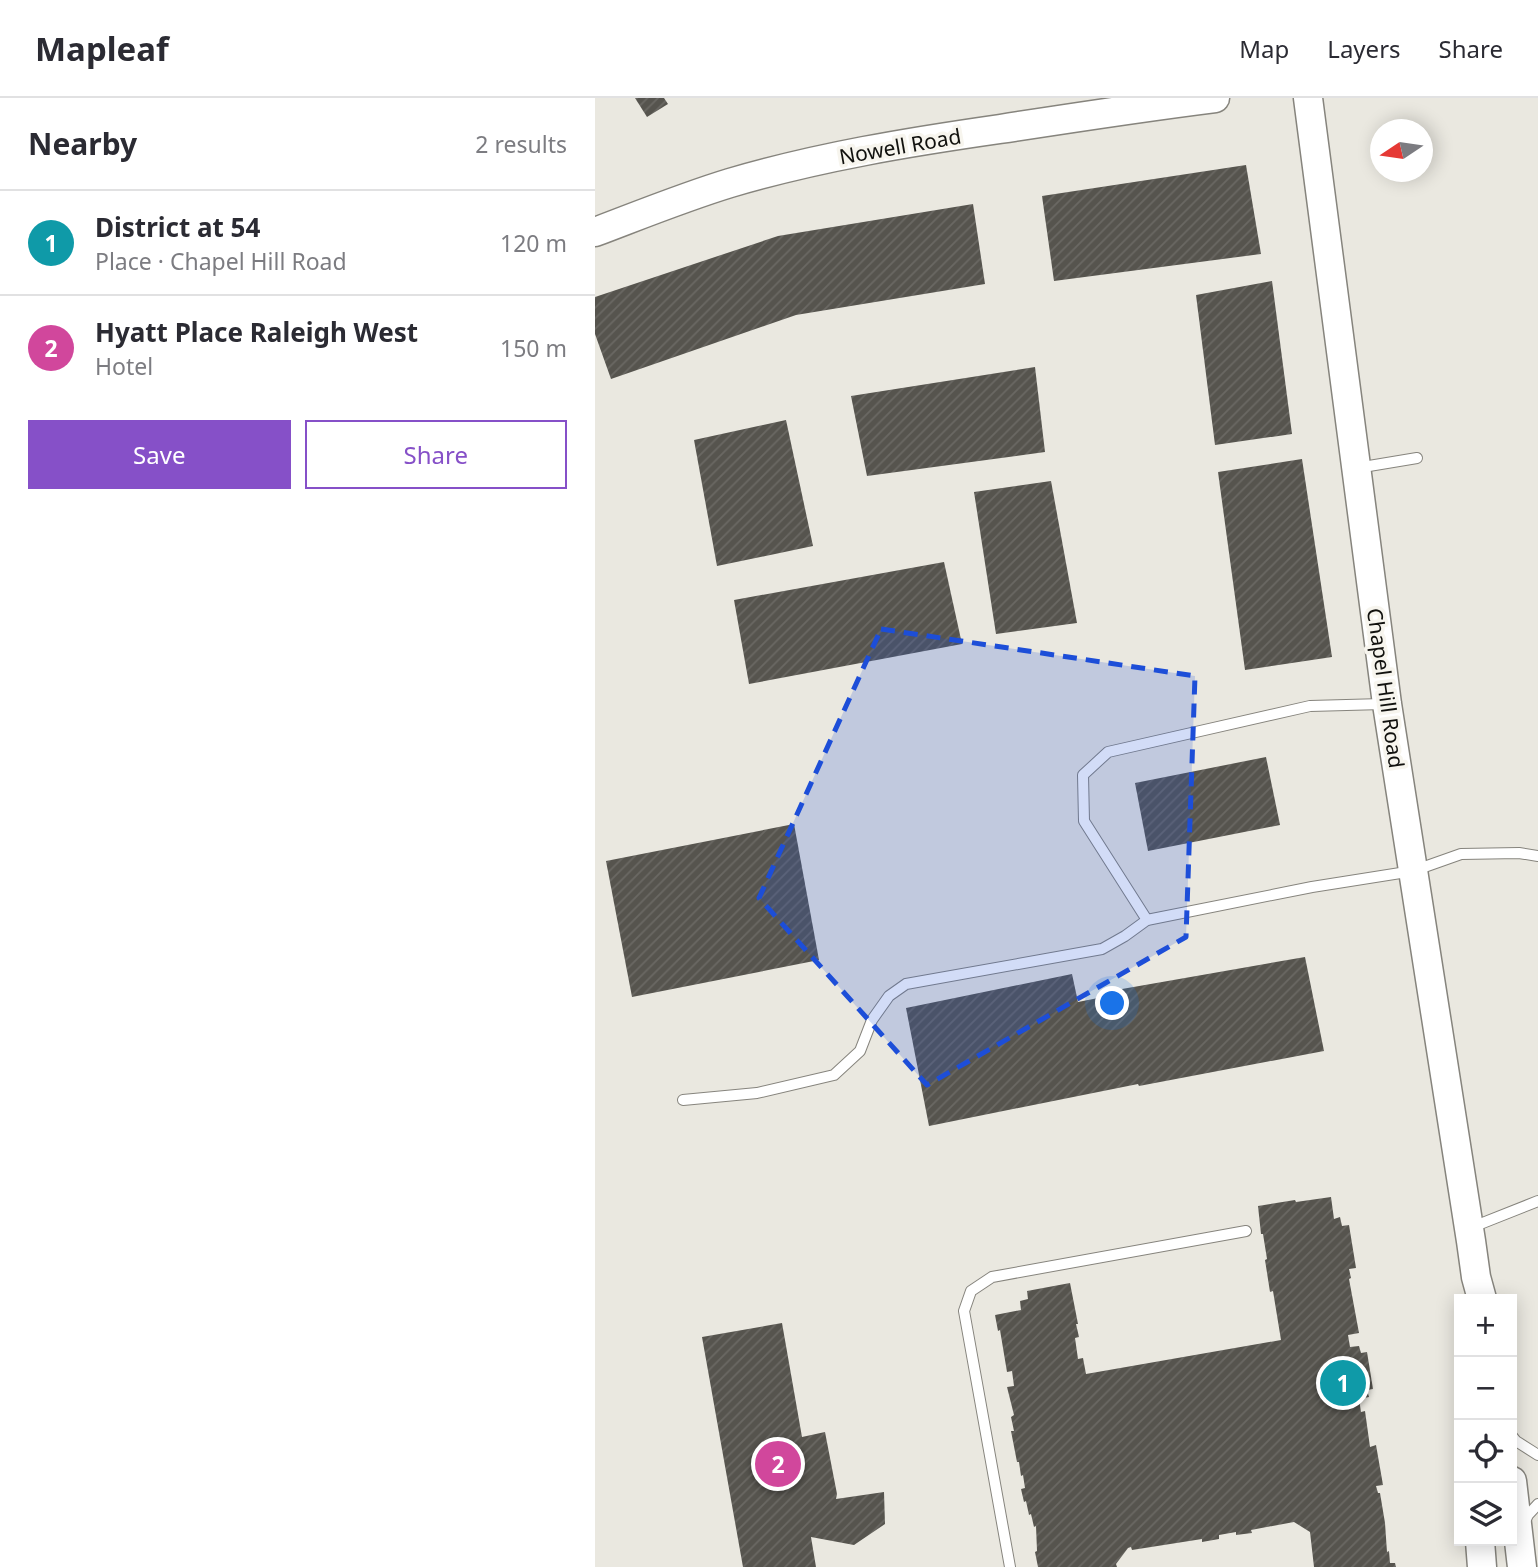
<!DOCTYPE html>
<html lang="en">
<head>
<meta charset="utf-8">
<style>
  body { margin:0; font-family:"Noto Sans",sans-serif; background:#f2f2f3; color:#2b2b33 }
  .controls { position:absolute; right:21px; bottom:21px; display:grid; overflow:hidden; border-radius:0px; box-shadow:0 4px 18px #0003 }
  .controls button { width:63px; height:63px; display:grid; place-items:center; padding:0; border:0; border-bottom:2px solid #e1e1e2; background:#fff; color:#2b2b33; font:35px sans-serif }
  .compass { position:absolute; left:775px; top:21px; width:63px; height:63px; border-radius:50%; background:#fff; box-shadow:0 4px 18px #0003; rotate:257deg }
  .you { position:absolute; left:518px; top:906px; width:24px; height:24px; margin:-18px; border:5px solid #fff; border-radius:50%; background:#1a73e8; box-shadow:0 0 0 10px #1a73e833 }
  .badge { display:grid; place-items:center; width:46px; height:46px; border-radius:50%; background:#8650c8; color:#fff; font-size:23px; font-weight:700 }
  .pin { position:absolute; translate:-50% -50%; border:4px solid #fff; box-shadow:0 2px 7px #0006 }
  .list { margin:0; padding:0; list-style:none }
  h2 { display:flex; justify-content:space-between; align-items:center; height:91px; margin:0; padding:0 28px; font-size:30px }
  h2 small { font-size:23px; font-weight:400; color:#7c7c81 }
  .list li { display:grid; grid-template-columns:46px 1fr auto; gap:21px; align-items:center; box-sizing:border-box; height:105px; padding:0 28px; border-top:2px solid #e1e1e2 }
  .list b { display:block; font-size:26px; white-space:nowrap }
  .list p { margin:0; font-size:23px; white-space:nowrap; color:#7c7c81 }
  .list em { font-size:23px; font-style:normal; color:#7c7c81 }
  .actions { display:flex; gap:14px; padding:21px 28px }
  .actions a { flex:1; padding:16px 0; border:2px solid #8650c8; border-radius:0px; text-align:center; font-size:24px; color:#8650c8 }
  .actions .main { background:#8650c8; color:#fff }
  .icon { flex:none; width:38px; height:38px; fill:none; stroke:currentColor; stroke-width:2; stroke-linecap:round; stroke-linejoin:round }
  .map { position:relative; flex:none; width:943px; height:1469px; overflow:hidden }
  header { display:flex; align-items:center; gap:42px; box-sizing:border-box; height:98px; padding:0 35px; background:#fff; border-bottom:2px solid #e1e1e2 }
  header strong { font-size:33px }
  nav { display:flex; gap:38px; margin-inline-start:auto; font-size:24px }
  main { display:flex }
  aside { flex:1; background:#fff }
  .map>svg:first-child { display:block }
</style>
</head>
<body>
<header>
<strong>Mapleaf</strong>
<nav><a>Map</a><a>Layers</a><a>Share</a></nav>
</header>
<main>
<aside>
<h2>Nearby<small>2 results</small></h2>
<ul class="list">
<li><span class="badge" style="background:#0f9aa8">1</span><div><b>District at 54</b><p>Place · Chapel Hill Road</p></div><em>120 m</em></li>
<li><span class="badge" style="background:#d1479c">2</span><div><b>Hyatt Place Raleigh West</b><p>Hotel</p></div><em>150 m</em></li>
</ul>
<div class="actions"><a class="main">Save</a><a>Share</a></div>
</aside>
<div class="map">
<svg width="943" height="1469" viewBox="0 0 943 1469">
  <defs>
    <pattern id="building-hatch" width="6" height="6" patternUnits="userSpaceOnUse" patternTransform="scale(1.75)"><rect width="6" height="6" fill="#56544e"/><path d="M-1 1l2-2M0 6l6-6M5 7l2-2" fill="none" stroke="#6a6863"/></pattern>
  </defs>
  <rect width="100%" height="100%" fill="#eae8e0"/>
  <g fill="url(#building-hatch)">
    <path d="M40,0H69L73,6L52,19Z"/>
    <path d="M651,67L666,156L459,183L447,98Z"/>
    <path d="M378,106L390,186L201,217L16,281L0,236V199L183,138Z"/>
    <path d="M677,183L697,336L620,347L601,197Z"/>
    <path d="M440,269L450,354L272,378L256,298Z"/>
    <path d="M191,322L218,448L122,468L99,342Z"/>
    <path d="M707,361L737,559L650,572L623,374Z"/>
    <path d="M456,383L482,525L401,536L379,394Z"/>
    <path d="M349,464L367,546L154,586L139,502Z"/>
    <path d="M671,659L685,727L553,753L540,685Z"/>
    <path d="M199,726L224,862L37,899L11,763Z"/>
    <path d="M710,859L729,953L544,988L543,986L334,1028L311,910L477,876L483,904L528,895L527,891Z"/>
    <path d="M736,1099L739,1121L745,1119L747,1128L754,1127L761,1170L754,1171L756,1180L754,1181L764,1235L753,1237L755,1249L764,1248L766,1255L772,1254L778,1291L772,1292L774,1299L764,1301L766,1314L770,1313L775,1349L781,1347L788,1387L781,1388L783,1395H785L790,1425L792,1454L794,1453L795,1465H800L801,1469H719L715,1434L699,1424L656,1432L657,1435L641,1437V1434L624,1437V1441L607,1444V1441L537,1452L536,1449L533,1450L521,1466L522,1469H443L440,1454L442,1453L441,1428L439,1429L436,1416L434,1417L431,1403L429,1404L426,1391L430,1390L428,1377L426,1378L424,1364H422L416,1333H419L416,1319L419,1317L412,1289L419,1288L417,1273L412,1274L405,1232L403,1233L400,1217L426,1212L425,1203L433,1201L432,1193L475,1185L483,1226H481L484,1239L480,1240L483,1261L488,1260L491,1276L686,1242L678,1193L675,1194L670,1162L672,1161L668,1136H666L663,1108L700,1102L701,1104Z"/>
    <path d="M187,1225L207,1339L230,1334L242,1396L241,1401L289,1394L290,1426L259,1447L216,1439L221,1469H148L107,1239Z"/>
  </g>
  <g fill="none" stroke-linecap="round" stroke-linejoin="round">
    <g stroke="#86847d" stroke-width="12">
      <g id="lane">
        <path d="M762,370L822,360"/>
        <path d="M552,822L489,723L488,677L513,654L715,608L788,606"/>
        <path d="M88,1002L162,995L239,977L265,953L277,922L294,898L311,886L507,851L530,838L552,822L717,789L818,773L866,756L924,755L943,758"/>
        <path d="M875,1130L943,1103"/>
        <path d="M917,1338L921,1343L943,1357"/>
        <path d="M929,1425L933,1417L943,1406"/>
        <path d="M415,1469L369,1213L376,1193L397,1179L651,1133"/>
      </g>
    </g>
    <g stroke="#86847d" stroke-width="31">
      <g id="secondary">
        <path d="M713,0L792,606L876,1143L881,1179L887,1201"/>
        <path d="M0,134C45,117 89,99 135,85C223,59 314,44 405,31C476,20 548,9 620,0"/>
        <path d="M917,1383L927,1469"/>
        <path d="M885,1443L887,1469"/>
      </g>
    </g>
    <use href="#lane" stroke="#fff" stroke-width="10"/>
    <use href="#secondary" stroke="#fff" stroke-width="28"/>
  </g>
  <path fill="#1d4ed8" fill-opacity="0.2" stroke="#1d4ed8" stroke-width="5" stroke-dasharray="14 9" stroke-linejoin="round" d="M286,531L600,578L591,839L332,987L164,800Z"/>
  <g text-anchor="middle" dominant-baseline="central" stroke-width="7" stroke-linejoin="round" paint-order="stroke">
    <g font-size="21" fill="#11110e" stroke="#f7f5ee">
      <text transform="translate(305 48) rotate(-10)">Nowell Road</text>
      <text transform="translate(791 590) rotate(82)">Chapel Hill Road</text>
    </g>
  </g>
</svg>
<div class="controls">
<button>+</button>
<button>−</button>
<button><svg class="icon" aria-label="locate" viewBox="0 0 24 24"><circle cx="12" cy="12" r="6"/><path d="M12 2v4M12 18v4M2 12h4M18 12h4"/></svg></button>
<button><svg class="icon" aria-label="layers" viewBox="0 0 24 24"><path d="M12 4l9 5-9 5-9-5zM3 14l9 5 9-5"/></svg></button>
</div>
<svg class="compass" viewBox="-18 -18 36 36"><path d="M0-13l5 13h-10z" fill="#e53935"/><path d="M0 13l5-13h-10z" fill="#7c7c81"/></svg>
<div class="you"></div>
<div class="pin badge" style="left:748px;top:1285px;background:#0f9aa8">1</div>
<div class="pin badge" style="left:183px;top:1366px;background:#d1479c">2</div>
</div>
</main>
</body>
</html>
